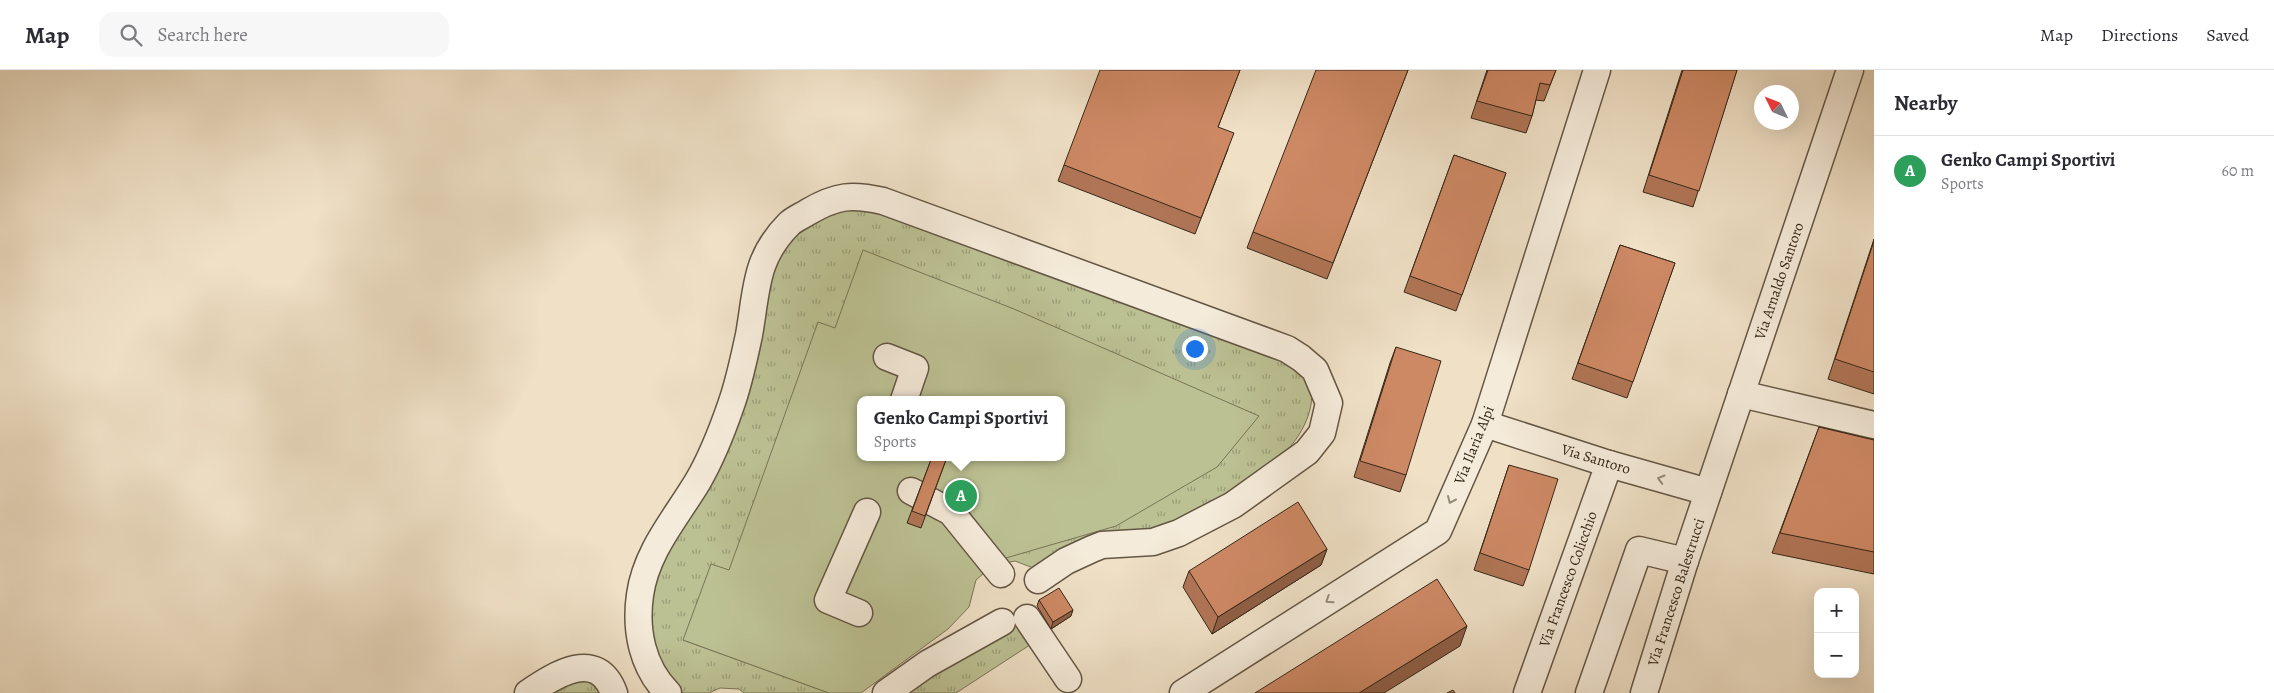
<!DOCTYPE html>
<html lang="en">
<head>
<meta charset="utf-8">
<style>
  body { margin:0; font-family:Alegreya,serif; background:#f7f7f7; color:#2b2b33 }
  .controls { position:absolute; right:15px; bottom:15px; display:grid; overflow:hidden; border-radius:10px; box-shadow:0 5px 20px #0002 }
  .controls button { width:45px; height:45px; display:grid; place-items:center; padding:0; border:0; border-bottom:1px solid #e1e1e2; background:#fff; color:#2b2b33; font:25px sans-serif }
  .compass { position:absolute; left:1754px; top:15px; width:45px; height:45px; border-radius:50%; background:#fff; box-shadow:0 5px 20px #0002; rotate:313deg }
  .you { position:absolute; left:1194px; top:278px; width:18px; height:18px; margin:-12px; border:4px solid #fff; border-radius:50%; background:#1a73e8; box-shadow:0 0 0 8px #1a73e833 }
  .badge { display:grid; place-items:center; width:32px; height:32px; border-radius:50%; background:#8f2418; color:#fff; font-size:16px; font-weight:700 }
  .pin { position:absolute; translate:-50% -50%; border:2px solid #fff; box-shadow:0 1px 5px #0006 }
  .popup { position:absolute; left:857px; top:326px; width:208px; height:65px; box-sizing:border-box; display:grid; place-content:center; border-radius:10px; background:#fff; filter:drop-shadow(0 1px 4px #0005); font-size:16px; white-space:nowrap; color:#7c7c81 }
  .popup b { font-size:19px; color:#2b2b33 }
  .popup::after { content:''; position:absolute; left:50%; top:100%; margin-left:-10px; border:10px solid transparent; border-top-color:#fff }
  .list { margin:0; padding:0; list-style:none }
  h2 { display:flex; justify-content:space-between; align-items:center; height:65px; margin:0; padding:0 20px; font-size:21px }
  h2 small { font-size:16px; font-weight:400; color:#7c7c81 }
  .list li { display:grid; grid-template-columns:32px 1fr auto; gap:15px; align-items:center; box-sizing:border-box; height:70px; padding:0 20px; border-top:1px solid #e1e1e2 }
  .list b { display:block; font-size:19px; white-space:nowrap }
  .list p { margin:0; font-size:16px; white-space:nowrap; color:#7c7c81 }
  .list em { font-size:16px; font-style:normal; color:#7c7c81 }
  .icon { flex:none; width:28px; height:28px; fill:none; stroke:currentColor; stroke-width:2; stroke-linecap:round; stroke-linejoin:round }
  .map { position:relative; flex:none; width:1874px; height:623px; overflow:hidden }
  header { display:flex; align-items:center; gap:30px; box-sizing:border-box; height:70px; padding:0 25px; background:#fff; border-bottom:1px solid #e1e1e2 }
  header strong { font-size:24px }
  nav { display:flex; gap:28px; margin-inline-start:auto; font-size:18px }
  .search { width:350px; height:45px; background:#f7f7f7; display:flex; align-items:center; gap:12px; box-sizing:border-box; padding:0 18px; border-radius:15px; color:#7c7c81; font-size:19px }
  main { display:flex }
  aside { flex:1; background:#fff }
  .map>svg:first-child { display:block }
</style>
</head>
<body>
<header>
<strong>Map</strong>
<div class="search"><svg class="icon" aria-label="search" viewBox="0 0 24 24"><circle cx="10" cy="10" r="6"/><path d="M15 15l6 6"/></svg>Search here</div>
<nav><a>Map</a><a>Directions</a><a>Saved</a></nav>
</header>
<main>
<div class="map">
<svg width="1874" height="623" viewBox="0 0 1874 623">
  <defs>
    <pattern id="grass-tufts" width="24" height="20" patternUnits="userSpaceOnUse" patternTransform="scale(1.25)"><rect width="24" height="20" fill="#bcc193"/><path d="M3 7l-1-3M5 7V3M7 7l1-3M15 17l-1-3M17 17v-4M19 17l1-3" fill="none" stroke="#9a9d77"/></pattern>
  </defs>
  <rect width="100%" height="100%" fill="#efe0c6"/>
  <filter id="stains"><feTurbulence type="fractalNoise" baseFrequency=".004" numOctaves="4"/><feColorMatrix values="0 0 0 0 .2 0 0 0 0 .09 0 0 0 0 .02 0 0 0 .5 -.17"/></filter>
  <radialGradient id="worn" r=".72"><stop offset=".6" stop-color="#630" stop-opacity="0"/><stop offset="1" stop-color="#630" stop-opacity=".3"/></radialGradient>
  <g fill="url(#grass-tufts)" stroke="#797456">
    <path d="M854,132L1285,287C1291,292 1298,296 1303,302C1322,325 1306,358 1290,377L1205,440L1036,499L1015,491L1000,494L1061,387V330L835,259L806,286L839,489L683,570L829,623H744L739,619L720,618L709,623H683L675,617L651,575L647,533L762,220L783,170Z"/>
    <path d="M1011,554L1020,557L1039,569L956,623H897Z"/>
    <path d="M577,603L607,623H536Z"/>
  </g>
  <path fill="#bcc193" stroke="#797456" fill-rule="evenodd" d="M863,180L1014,239L1259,346L1217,397L1116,456L999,490L976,510L969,537L948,559L861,623H829L683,570L711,494L729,500L818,252L835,258ZM861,330H1061V387H861Z"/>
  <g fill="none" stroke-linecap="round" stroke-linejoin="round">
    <g stroke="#645644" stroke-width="29">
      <g id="street">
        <path d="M887,287L915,298L904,330"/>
        <path d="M1741,324L1874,355"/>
        <path d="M1485,354L1609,394L1708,422"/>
        <path d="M911,421L951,442L1001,504"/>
        <path d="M859,543L828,530L867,442"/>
        <path d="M1027,548L1068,609"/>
        <path d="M528,623C555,605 597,577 614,623"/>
        <path d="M668,623C642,597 635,560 640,525C646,481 676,448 698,411C712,387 722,361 731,335C739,313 744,288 749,265C757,221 754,189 789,154C794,149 802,146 808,142C837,125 852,124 883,131L1287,279L1301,288L1315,300L1329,333L1322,363L1307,382L1233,435L1179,463L1153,472L1102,475L1092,479L1066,491L1038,510"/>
        <path d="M886,623L927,594L1002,552"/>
        <path d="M1183,623L1438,461L1485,354L1597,0"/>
        <path d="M1527,623L1609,394"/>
        <path d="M1589,623L1639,480L1685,491"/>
        <path d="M1644,623L1685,491L1850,0"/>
      </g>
    </g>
    <use href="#street" stroke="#f5ebda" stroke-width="26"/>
  </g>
  <g fill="#b07556" stroke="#362818">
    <path d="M1240,0L1218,57L1228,79L1195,164L1058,111L1064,95Z"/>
    <path d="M1408,0L1327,209L1247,178L1253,162Z"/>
    <path d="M1487,0H1556L1544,31L1536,30L1532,46L1526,63L1471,48Z"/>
    <path d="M1682,0H1737L1693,137L1643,122Z"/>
    <path d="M1454,85L1506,103L1456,241L1404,222Z"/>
    <path d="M1874,169V324L1828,309Z"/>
    <path d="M1620,175L1675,193L1627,328L1572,309Z"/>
    <path d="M1396,277L1406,405L1400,422L1354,407L1390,293Z"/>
    <path d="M1819,357L1874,370V504L1772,483Z"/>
    <path d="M932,387H947L921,458L907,453Z"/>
    <path d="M1509,395L1529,500L1523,516L1474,500Z"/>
    <path d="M1327,479L1321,495L1212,564L1183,517L1189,501Z"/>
    <path d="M1039,530L1071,546L1051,559L1037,536Z"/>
  </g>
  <g fill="#905f46" stroke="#362818">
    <path d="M1327,479L1321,495L1212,564L1218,547Z"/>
    <path d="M1073,540L1071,546L1051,559L1053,552Z"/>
    <path d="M1467,556L1460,576L1384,623H1359Z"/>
  </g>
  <g fill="#cd8864" stroke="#362818">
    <path d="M1100,0H1240L1218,57L1234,63L1201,148L1064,95Z"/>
    <path d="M1316,0H1408L1333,193L1253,162Z"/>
    <path d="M1488,0H1556L1550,15L1540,13L1532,46L1477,31Z"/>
    <path d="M1683,0H1737L1699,121L1649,105Z"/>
    <path d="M1454,85L1506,103L1462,225L1410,206Z"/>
    <path d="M1874,171V302L1835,289Z"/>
    <path d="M1620,175L1675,193L1633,312L1578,293Z"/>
    <path d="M1396,277L1441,291L1406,405L1360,391Z"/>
    <path d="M1819,357L1874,370V482L1780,463Z"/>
    <path d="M932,387H947L925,446L912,441Z"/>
    <path d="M1509,395L1558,409L1529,500L1480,483Z"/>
    <path d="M1298,432L1327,479L1218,547L1189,501Z"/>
    <path d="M1437,509L1467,556L1359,623H1255Z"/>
    <path d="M1059,518L1073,540L1053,552L1039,530Z"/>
    <path d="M1453,620L1455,623H1447Z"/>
  </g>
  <defs><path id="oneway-chevron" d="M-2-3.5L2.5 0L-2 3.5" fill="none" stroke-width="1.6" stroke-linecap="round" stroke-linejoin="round" transform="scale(1.25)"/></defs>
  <g stroke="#968a79">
    <use href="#oneway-chevron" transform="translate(1661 409) rotate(-164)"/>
    <use href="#oneway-chevron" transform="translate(1451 430) rotate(114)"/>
    <use href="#oneway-chevron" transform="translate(1329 530) rotate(147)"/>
  </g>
  <g text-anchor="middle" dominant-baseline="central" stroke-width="4" stroke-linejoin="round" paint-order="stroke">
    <g font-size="15" fill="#362818" stroke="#f5ebda">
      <text transform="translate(1779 211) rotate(-71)">Via Arnaldo Santoro</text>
      <text transform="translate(1474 375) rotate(-68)">Via Ilaria Alpi</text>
      <text transform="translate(1596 389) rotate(17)">Via Santoro</text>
      <text transform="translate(1568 509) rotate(-70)">Via Francesco Colicchio</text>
      <text transform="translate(1676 522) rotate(-72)">Via Francesco Balestrucci</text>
    </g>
  </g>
  <rect width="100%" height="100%" filter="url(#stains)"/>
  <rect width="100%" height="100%" fill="url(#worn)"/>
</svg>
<div class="controls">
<button>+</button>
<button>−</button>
</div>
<svg class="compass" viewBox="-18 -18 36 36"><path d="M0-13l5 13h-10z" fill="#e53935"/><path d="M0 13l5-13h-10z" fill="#7c7c81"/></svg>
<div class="you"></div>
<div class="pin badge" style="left:961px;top:426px;background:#2e9e5b">A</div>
<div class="popup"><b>Genko Campi Sportivi</b>Sports</div>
</div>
<aside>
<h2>Nearby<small></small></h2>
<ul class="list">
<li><span class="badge" style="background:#2e9e5b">A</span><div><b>Genko Campi Sportivi</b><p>Sports</p></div><em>60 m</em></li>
</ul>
</aside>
</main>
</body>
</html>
